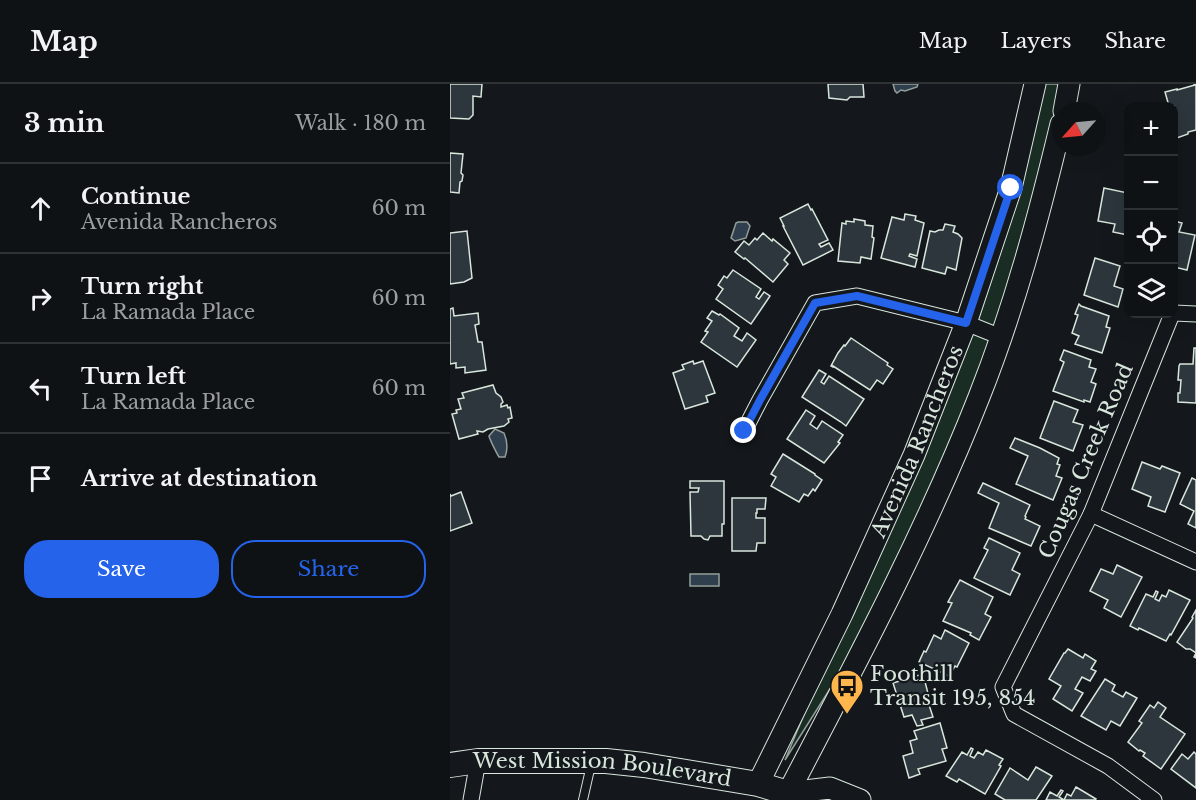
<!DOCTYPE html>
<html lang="en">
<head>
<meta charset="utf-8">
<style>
  body { margin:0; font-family:"Libre Baskerville",serif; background:#1d2022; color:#f1f3f6 }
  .controls { position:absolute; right:18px; top:18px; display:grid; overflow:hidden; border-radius:12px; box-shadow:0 6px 24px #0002 }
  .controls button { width:54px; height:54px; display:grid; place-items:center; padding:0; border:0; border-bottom:2px solid #2f3234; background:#0f1215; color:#f1f3f6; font:30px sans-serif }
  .compass { position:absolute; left:602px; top:18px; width:54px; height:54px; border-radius:50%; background:#0f1215; box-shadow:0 6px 24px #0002; rotate:243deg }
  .stop { position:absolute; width:18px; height:18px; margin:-14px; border:4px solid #2563eb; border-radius:50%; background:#fff }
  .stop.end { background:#2563eb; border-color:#fff; box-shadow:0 2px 6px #0008 }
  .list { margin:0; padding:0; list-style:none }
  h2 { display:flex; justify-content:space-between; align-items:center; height:78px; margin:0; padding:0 24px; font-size:26px }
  h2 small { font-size:20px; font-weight:400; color:#9b9ea0 }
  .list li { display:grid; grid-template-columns:39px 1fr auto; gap:18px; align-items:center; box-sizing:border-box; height:90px; padding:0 24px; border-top:2px solid #2f3234 }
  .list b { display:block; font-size:22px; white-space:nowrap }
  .list p { margin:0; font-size:20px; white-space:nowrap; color:#9b9ea0 }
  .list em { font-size:20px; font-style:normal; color:#9b9ea0 }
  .actions { display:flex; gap:12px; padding:18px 24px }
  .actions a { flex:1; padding:14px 0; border:2px solid #2563eb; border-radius:24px; text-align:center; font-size:21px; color:#2563eb }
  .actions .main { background:#2563eb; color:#fff }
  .icon { flex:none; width:33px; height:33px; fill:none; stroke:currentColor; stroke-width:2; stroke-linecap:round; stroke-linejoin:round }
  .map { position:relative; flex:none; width:746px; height:716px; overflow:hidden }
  header { display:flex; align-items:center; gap:36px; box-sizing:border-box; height:84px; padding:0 30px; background:#0f1215; border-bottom:2px solid #2f3234 }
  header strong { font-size:28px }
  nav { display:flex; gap:33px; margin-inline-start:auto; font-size:21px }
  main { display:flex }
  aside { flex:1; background:#0f1215 }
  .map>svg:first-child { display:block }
</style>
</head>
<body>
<header>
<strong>Map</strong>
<nav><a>Map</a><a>Layers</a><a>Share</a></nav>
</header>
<main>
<aside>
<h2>3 min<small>Walk · 180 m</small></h2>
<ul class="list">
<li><svg class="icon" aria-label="ahead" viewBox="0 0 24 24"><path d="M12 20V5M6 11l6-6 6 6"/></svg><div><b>Continue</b><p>Avenida Rancheros</p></div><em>60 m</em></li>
<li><svg class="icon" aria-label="right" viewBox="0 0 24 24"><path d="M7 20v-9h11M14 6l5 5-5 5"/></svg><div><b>Turn right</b><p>La Ramada Place</p></div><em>60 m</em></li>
<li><svg class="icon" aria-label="left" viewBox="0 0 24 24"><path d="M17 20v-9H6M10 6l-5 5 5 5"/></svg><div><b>Turn left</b><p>La Ramada Place</p></div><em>60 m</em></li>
<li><svg class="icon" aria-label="arrive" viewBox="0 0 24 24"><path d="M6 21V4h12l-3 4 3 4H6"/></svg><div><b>Arrive at destination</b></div></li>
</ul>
<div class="actions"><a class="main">Save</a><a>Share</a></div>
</aside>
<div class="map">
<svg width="746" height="716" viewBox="0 0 746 716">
  <rect width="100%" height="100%" fill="#14181c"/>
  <g fill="#1a2d24" stroke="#939e99" stroke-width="1.5">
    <path d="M588,0H616L549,247L520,236Z"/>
    <path d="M518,245L544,257L428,529L335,676L392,540Z"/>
  </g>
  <g fill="#2f3f4d" stroke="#939e99" stroke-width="1.5">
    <path d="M443,0H468L467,3L455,7L451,6L447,9L445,7Z"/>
    <path d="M288,138H297L300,142L296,154L285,157L281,154L286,139Z"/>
    <path d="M45,345L54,349C57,356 58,365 55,373H49C46,368 40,356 39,352Z"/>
    <rect x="240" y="490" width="29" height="12"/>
  </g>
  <g fill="#2c363c" stroke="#d8e6dc" stroke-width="1.5">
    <path d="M0,0H32L31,13L23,12V31L19,35L0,34Z"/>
    <path d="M378,0H413L414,13H400L397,16L379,14Z"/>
    <path d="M744,0H746V46L738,48V50L724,55V22H719L715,8L727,5V6L745,1Z"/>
    <path d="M0,69L13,70L11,89L13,91L12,97L10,98L9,109L0,108Z"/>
    <path d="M654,104L678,109V151L663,148L665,140L648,137Z"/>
    <path d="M358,120L361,126L362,125L378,156L369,160L371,163L379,159L383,166L353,181L333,142H334L330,134Z"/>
    <path d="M455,130L466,132L465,136L474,139L467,172L460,170L459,172L467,175L465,183L431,174L442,133L454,136Z"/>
    <path d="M404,135L415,137V141L423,142L422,153L424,154L421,175L411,173L410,179L388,177L392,139L396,140V137L404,138Z"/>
    <path d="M724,137L732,139L729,148L745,151L737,186L724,183Z"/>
    <path d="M495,140L505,142L503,148L508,150L512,154L506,186L497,183L495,190L472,184L480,147L485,148L489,146H493Z"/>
    <path d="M17,147L22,194L14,198L0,200V149Z"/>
    <path d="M313,149L322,157L323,155L340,169L334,176L338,180L323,198L295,174L294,175L285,168L294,157L299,161L305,154L307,156Z"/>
    <path d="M645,174L670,182L664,202L673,205L668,223L634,211Z"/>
    <path d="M283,186L311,205L306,213L309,215L314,208L320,212L301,240L266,215L273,205L268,201L274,192L277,194Z"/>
    <path d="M629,220L631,222L659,232L656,243L660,244L652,269L625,260L629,252L622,249L628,231L625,230Z"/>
    <path d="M3,224L4,232L28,229L29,240L25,241L28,258H32L36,286L15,289V283L6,284V279L0,280V225Z"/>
    <path d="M262,227L269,231L270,230L289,244L284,252L292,257L297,249L306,256L287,283L251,258L258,248L255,247L262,237L257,234Z"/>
    <path d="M401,254L438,279L437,281L443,285L433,300L427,296L420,306L383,282V283L381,282L388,269L394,261L395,262Z"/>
    <path d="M744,264H746V319L728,318V309H730L731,296H728L729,282L730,280H743Z"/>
    <path d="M614,266L641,276L639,283L646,285L641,298L646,300L640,318L634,316V318L603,307L614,278L610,276Z"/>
    <path d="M243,277L244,280L253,277L265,309L256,312L258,318L235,325L223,289L234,285L232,281Z"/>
    <path d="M369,286L376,290L371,298L374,300L379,292L414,315L396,342L391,338L352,313Z"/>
    <path d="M43,301L46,309L51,313L53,318L51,320V323L57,321L58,324L60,323L62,334L58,335L59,338L54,342L38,345L33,348L27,347L28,350L9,355L2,330L7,329L6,326L11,325L8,315L14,314L12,309Z"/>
    <path d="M604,317L628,326L623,338L633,341L623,367L590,354Z"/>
    <path d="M356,326L365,332L360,340L367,345L372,337L393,351L388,358L390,359L374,379L337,355Z"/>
    <path d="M565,354L590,364L609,374L607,380L610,381L606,392L612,394L603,416L566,400L578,372L560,364Z"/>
    <path d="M333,370L365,390V391L372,396L365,407L363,405L358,412L354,410L349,418L321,402L326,393L321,390Z"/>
    <path d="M692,378L710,385L712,382L730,389L715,428L698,422L701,413L682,405Z"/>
    <path d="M742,394L746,396V444L738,440L744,427L730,420Z"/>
    <path d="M240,397H274V440H272V452H260L258,456L254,455L251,452H241L240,408H248L249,404H240Z"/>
    <path d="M533,399L580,421L575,432L576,433L575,435L590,442L581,462L539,444L549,419L528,409Z"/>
    <path d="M11,408L22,439L0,447V410L1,412Z"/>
    <path d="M282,414H316L315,425H307V429H306V434H315V459H307L306,467H282Z"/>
    <path d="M539,454L570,469L562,486L570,490L560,511L524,494L538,466L534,464Z"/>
    <path d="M667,481L692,493L671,533L654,524L658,516L640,507L651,485L663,490Z"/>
    <path d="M510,496L543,513L535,530L541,533L529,556L520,551L521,549L493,537L502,519L498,518Z"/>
    <path d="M719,506L740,516L721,551L720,550L716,557L689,544L688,546L680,542L696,510L703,513L706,507L708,508L705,515L709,517L712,511L716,513Z"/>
    <path d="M746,526V574L744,573L746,569L740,565H736L727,558L743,534L742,533Z"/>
    <path d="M495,546L519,559L507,583L505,582L499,592L469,578L474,567L476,568L484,551L491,555Z"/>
    <path d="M618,565L633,574L635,570L646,577L641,585L646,587L640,597L632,593L625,605L633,609L622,627L603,615L611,602L599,595L614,569H615Z"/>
    <path d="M473,590L480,617L478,618L483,633L471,636L473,641L467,642L462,631L454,633L443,599Z"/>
    <path d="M655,595L665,601L662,607L673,613L676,608L687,614L670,642L661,637L656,646L631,632Z"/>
    <path d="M708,618L716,624L710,633L735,650L711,685L693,672L695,669L690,666L689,667L678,658L692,639L689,637L700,621L704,624Z"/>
    <path d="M490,639L497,664L492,665L496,677L468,685L470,690L459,694L453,672L463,669L460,657L467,655L464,647Z"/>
    <path d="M521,664L523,665L520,672L524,674L528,668L533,671L536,666L553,675L549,681L551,682L535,710L509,695L507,698L496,692L512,668L517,671Z"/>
    <path d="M744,668L746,670V704L721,685L732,670L738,675Z"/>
    <path d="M586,683L602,692L586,716H555L545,710L560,684L578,696Z"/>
    <path d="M626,703L646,715L645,716H596L600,708L607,712L611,706L613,707L609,713L614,716L617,710L621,712Z"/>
  </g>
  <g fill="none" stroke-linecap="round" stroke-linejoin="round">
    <g stroke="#d8e6dc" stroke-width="10">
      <path id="service" d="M133,716L141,681"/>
    </g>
    <g stroke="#d8e6dc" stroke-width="17">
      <g id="minor">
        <path d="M724,229L746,230"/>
        <path d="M294,347L310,316L365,219L407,212L516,239L551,253"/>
        <path d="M641,430L746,478"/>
        <path d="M21,716L28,677"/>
        <path d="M704,716L658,682L564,630L553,603L641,430L722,230"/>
      </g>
    </g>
    <g stroke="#d8e6dc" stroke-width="23">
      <g id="secondary">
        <path d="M614,27L619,0"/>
        <path id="s1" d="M308,700L392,530L464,371L516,239L561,104L585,0"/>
        <path d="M338,709C406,579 475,450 529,313C564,225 589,132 611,40"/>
        <path d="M338,709L380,704L410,716"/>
      </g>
    </g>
    <g stroke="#d8e6dc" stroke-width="26">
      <g id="primary">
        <path id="s2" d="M0,681L28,677H156L194,681L308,700L338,709L335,716"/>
      </g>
    </g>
    <use href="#service" stroke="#14181c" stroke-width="8"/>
    <use href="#minor" stroke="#14181c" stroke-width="15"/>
    <use href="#secondary" stroke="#14181c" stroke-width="21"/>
    <use href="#primary" stroke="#14181c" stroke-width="24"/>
  </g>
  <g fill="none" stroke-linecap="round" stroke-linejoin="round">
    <path stroke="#2563eb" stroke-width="8" d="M294,347L310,316L365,219L407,212L516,239L561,104"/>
  </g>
  <defs>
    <g id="bus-pin" transform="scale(1.725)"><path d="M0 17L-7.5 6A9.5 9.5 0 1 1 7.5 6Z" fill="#ffb74d" stroke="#14181c"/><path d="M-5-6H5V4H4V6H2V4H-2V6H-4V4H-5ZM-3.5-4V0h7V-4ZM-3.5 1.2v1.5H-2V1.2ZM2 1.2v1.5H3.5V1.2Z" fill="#111"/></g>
  </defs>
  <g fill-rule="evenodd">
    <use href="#bus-pin" x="397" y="602"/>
  </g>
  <g text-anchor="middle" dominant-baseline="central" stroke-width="4.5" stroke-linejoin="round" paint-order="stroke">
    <g font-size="21" fill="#d8e6dc" stroke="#14181c">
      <text stroke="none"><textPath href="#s1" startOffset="378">Avenida Rancheros</textPath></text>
      <text transform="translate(636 377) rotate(-67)">Cougas Creek Road</text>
      <text stroke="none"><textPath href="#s2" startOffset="153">West Mission Boulevard</textPath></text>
    </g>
    <g font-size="21" fill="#d8e6dc" stroke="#14181c" text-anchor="start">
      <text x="420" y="590">Foothill<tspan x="420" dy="24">Transit 195, 854</tspan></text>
    </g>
  </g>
</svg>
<div class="controls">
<button>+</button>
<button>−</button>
<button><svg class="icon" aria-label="locate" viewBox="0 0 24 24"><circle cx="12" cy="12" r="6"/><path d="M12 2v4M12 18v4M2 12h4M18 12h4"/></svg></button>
<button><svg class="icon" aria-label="layers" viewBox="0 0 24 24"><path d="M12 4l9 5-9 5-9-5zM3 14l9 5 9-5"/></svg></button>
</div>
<svg class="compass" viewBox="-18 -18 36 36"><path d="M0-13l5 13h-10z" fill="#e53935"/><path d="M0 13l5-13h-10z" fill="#9b9ea0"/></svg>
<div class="stop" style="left:561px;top:104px"></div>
<div class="stop end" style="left:294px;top:347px"></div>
</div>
</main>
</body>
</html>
